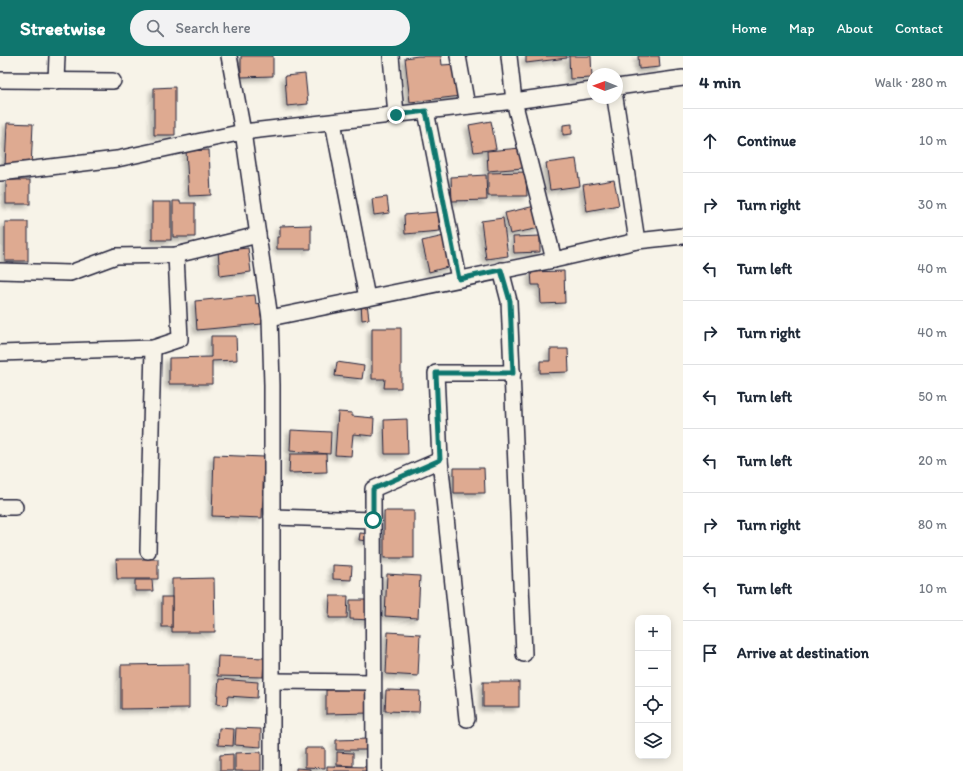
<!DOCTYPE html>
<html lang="en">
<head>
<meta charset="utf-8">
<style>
  body { margin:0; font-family:Itim,sans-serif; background:#f2f2f3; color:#1f2937 }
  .controls { position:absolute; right:12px; bottom:12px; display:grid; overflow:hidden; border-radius:8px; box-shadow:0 2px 10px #0003 }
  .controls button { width:36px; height:36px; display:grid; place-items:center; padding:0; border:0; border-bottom:1px solid #e0e1e3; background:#fff; color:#1f2937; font:20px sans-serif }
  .compass { position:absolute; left:587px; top:12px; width:36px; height:36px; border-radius:50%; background:#fff; box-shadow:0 2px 10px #0003; rotate:271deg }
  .stop { position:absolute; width:12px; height:12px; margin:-9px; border:3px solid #0f766e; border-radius:50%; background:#fff }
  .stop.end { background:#0f766e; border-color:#fff; box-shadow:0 1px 4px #0008 }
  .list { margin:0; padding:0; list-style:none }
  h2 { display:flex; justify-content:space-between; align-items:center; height:52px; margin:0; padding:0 16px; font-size:17px }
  h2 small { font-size:13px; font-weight:400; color:#747a83 }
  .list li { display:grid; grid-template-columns:26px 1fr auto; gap:12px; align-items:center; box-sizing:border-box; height:64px; padding:0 16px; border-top:1px solid #e0e1e3 }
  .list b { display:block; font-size:15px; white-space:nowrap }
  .list em { font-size:13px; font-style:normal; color:#747a83 }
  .icon { flex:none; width:22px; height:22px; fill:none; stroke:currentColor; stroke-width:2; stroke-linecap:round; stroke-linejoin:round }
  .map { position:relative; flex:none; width:683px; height:715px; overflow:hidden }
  header { display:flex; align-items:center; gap:24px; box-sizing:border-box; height:56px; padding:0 20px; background:#0f766e; color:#fff }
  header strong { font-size:19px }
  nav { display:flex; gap:22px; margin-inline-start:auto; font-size:14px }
  .search { width:280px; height:36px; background:#f2f2f3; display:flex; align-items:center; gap:10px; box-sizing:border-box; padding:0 14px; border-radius:22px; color:#747a83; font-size:15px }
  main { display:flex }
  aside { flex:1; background:#fff }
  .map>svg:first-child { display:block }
</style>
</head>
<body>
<header>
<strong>Streetwise</strong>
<div class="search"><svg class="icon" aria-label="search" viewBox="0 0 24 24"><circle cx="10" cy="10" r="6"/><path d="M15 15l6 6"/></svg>Search here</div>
<nav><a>Home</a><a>Map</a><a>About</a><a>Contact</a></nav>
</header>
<main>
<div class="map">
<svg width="683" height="715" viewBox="0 0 683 715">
  <defs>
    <filter id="shadow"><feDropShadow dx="-3.5" dy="3.5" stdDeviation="2" flood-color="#0004"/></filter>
  </defs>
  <rect width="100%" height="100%" fill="#f7f3e8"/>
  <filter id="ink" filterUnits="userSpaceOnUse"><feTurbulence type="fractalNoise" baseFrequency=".025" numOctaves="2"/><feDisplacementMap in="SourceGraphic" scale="8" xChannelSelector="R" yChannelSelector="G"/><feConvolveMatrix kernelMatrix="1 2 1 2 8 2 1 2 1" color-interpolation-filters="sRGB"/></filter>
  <g filter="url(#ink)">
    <g fill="#deaa91" stroke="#22223b" filter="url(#shadow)">
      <path d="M241,0H273V20L241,21Z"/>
      <path d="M418,0H441L442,9L457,8L461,40L410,46L405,2Z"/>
      <path d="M526,0H567V2L526,7Z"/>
      <path d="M569,0H591L592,22L570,23Z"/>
      <path d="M638,0H659L660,11L639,13Z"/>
      <path d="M305,18L308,48L287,50L285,20Z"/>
      <path d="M175,31V79H154V32Z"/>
      <path d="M491,65L496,93L474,96L469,69Z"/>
      <path d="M7,67L33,68L31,112L5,111Z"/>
      <path d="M572,68V78L563,79V69Z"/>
      <path d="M521,92L523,112L488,115L487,95Z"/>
      <path d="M209,94L211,139L189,140L186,95Z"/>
      <path d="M576,103L580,130L550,134L546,107Z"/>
      <path d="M526,116L527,140H488V117Z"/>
      <path d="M486,119L487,144L452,145L451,121Z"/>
      <rect x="6" y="124" width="24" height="24"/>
      <path d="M614,124L619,149L587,155L583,129Z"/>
      <path d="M387,141L389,157L374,159L372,143Z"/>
      <path d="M173,145H180V147H195V181H173Z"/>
      <rect x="152" y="146" width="19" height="38"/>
      <path d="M535,150L540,172L510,178L505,157Z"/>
      <path d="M438,156L440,175L405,178L404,159Z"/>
      <path d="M503,162L508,200L486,203L481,165Z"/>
      <rect x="5" y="166" width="23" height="39"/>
      <path d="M311,169V193H277V181H280V170Z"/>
      <path d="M444,180L451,210L429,216L422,185Z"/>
      <path d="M540,180V196L514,197L513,181Z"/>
      <path d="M248,192L251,216L220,220L218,195Z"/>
      <path d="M564,215L565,247L541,248L540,229H532L531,216Z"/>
      <path d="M255,239L256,248L260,247L262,268L197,274L195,245Z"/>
      <path d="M361,247H367L369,263L362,264Z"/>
      <path d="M372,272H401V332H384L385,323H372Z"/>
      <path d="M211,280H236L237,304L212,305V328H169V302L211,301Z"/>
      <path d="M550,293H568L569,316L540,317V305H550Z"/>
      <path d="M337,306L364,310L362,323L335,320Z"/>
      <path d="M338,356L352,357V360L374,362L373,380L353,378L351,400L335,399Z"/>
      <path d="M407,363L408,398H385L384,364Z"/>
      <path d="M291,374L331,376L330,398L290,395Z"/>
      <path d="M290,398H326L327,416L289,417Z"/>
      <path d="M214,399L264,401L262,462L212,460Z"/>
      <path d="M454,412H484L485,437H454Z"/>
      <rect x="384" y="455" width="30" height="47"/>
      <path d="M360,477L371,478L370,485L359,484Z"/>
      <path d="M116,503H158V523H117Z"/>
      <path d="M333,509L352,510L351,524L333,523Z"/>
      <path d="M387,518L420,520L418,562L385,560Z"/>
      <path d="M214,522L215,576H172V523Z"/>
      <path d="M135,524H152L153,535H135Z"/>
      <path d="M330,540H348L347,562H329Z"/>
      <rect x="162" y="541" width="10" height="30"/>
      <path d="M350,544H372V564L350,563Z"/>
      <path d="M388,576L420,578L418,620L386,618Z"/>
      <path d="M218,600L264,602L263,621L217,620Z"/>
      <path d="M189,608V652L121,653V609Z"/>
      <path d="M219,623L258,626L257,642L228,640L227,649L217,648Z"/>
      <rect x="483" y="626" width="36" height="25"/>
      <path d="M369,633L370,657L326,658V634Z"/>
      <path d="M386,634L420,635L419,656L385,655Z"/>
      <path d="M219,672L234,673L233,690L218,689Z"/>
      <path d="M236,672L261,673V691L235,689Z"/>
      <path d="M369,683V694H336V684Z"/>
      <path d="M305,692H325V712L305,711Z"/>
      <path d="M261,696V715H235V697Z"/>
      <path d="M337,696L353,697V710L337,709Z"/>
      <path d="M233,698V715H220V699Z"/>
      <path d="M327,710L368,711V715H327Z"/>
      <path d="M296,712L310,713V715H296Z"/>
    </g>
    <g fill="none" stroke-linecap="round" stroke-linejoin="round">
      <g stroke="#22223b" stroke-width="18">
        <g id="street">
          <path d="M229,0L243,76L270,262L272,329V715"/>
          <path d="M391,0L396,59"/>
          <path d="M458,0L467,50"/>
          <path d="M509,0L514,45L554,204"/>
          <path d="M0,24L113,25"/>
          <path d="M56,25L57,0"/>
          <path d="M617,31L683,22"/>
          <path d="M426,55L459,223"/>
          <path d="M333,66L367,242"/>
          <path d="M0,117L117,103L243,76L514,45L593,34"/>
          <path d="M637,185L683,180"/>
          <path d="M501,214L509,245L524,598"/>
          <path d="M0,215L70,217L116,200L176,199L258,179"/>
          <path d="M270,262L554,204L637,185L615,42"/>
          <path d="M0,297L153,292L180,283L176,199"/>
          <path d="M0,451H15"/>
          <path d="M272,461L373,464"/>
          <path d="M148,495L153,292"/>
          <path d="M272,625L373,626"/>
          <path d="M467,663L440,404L436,317H513"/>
          <path d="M374,715L373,433L440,404"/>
        </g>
      </g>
      <use href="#street" stroke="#f7f3e8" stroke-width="15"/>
    </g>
  </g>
  <g fill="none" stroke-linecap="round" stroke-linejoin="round" filter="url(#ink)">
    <path stroke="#0f766e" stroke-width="5" d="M373,464V433L440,404L436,317H513L510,245L501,214L459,223L426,55L396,59"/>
  </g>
</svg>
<div class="controls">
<button>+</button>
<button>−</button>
<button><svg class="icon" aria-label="locate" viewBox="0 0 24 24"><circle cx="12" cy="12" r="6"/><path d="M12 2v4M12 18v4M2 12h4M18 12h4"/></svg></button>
<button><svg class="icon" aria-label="layers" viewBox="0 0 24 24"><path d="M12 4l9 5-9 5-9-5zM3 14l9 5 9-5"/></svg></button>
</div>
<svg class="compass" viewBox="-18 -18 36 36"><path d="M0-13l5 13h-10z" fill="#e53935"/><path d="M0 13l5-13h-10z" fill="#747a83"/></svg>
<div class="stop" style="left:373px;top:464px"></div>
<div class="stop end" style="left:396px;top:59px"></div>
</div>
<aside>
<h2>4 min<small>Walk · 280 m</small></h2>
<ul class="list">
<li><svg class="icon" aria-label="ahead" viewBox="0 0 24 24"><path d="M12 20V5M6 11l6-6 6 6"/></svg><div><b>Continue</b></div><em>10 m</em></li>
<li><svg class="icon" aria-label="right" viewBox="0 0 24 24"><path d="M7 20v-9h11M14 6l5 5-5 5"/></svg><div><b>Turn right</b></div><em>30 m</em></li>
<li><svg class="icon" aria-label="left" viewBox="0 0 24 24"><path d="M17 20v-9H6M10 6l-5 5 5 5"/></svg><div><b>Turn left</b></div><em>40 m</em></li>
<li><svg class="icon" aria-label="right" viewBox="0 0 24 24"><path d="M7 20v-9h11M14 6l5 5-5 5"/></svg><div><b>Turn right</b></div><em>40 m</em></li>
<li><svg class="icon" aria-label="left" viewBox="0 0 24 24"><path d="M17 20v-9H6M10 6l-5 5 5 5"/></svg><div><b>Turn left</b></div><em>50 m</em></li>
<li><svg class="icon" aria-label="left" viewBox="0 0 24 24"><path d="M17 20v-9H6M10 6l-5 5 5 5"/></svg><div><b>Turn left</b></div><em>20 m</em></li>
<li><svg class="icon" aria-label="right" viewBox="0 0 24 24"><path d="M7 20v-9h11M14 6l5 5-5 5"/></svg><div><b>Turn right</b></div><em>80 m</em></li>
<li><svg class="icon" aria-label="left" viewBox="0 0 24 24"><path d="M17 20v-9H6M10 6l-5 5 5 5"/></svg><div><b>Turn left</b></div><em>10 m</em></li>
<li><svg class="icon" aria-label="arrive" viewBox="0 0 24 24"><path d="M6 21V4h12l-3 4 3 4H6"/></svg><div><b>Arrive at destination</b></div></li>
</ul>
</aside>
</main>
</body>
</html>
